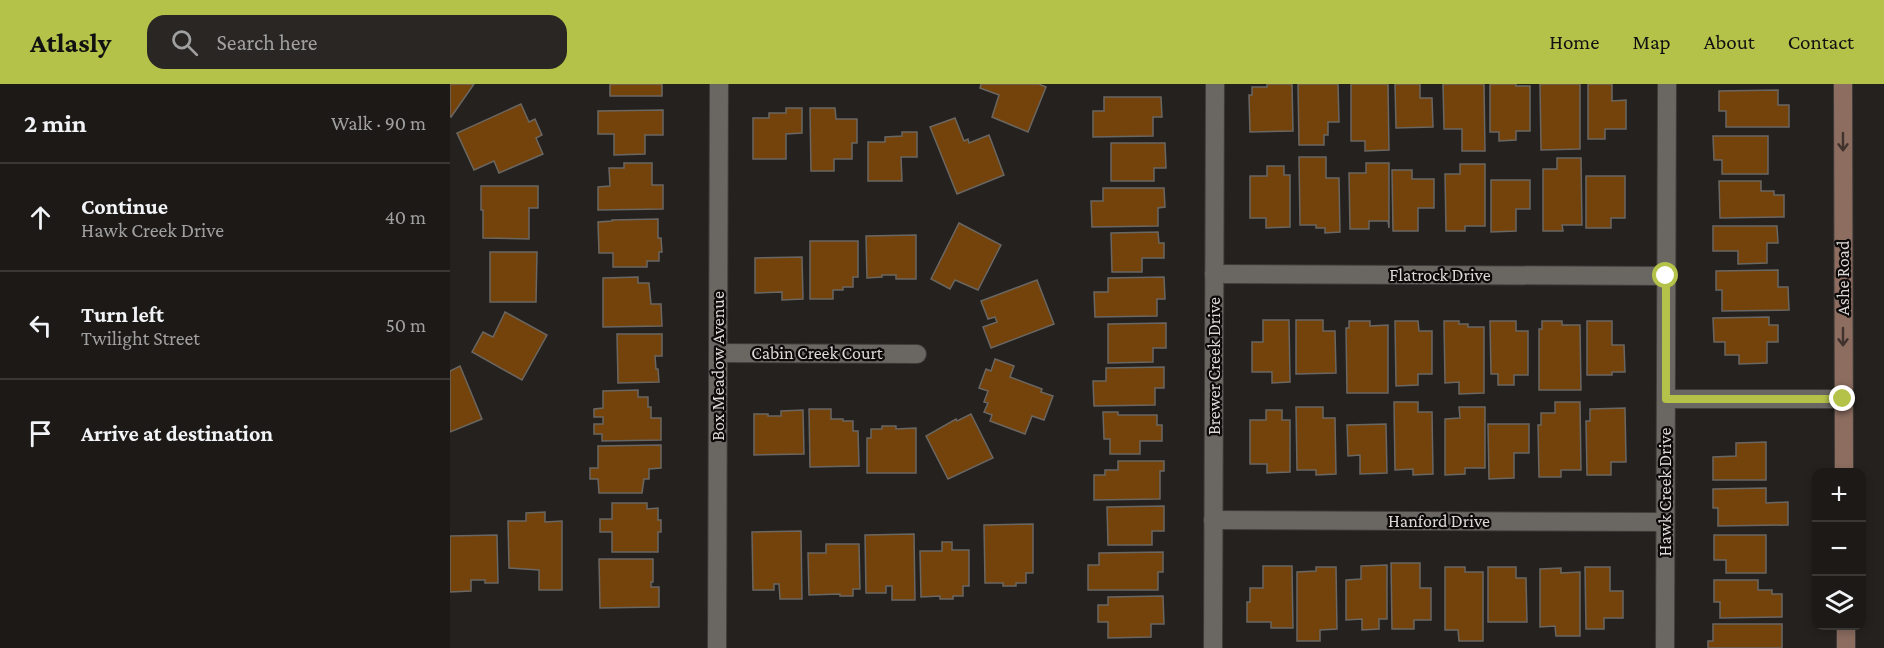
<!DOCTYPE html>
<html lang="en">
<head>
<meta charset="utf-8">
<style>
  body { margin:0; font-family:"Crimson Pro",serif; background:#292623; color:#f1f3f6 }
  .controls { position:absolute; right:18px; bottom:18px; display:grid; overflow:hidden; border-radius:12px; box-shadow:0 3px 9px #0003 }
  .controls button { width:54px; height:54px; display:grid; place-items:center; padding:0; border:0; border-bottom:2px solid #3a3835; background:#1c1916; color:#f1f3f6; font:30px sans-serif }
  .stop { position:absolute; width:18px; height:18px; margin:-14px; border:4px solid #b4c24a; border-radius:50%; background:#fff }
  .stop.end { background:#b4c24a; border-color:#fff; box-shadow:0 2px 6px #0008 }
  .list { margin:0; padding:0; list-style:none }
  h2 { display:flex; justify-content:space-between; align-items:center; height:78px; margin:0; padding:0 24px; font-size:26px }
  h2 small { font-size:20px; font-weight:400; color:#a0a0a1 }
  .list li { display:grid; grid-template-columns:39px 1fr auto; gap:18px; align-items:center; box-sizing:border-box; height:108px; padding:0 24px; border-top:2px solid #3a3835 }
  .list b { display:block; font-size:22px; white-space:nowrap }
  .list p { margin:0; font-size:20px; white-space:nowrap; color:#a0a0a1 }
  .list em { font-size:20px; font-style:normal; color:#a0a0a1 }
  .icon { flex:none; width:33px; height:33px; fill:none; stroke:currentColor; stroke-width:2; stroke-linecap:round; stroke-linejoin:round }
  .map { position:relative; flex:none; width:1434px; height:564px; overflow:hidden }
  header { display:flex; align-items:center; gap:36px; box-sizing:border-box; height:84px; padding:0 30px; background:#b4c24a; color:#111 }
  header strong { font-size:28px }
  nav { display:flex; gap:33px; margin-inline-start:auto; font-size:21px }
  .search { width:420px; height:54px; background:#292623; display:flex; align-items:center; gap:15px; box-sizing:border-box; padding:0 21px; border-radius:18px; color:#a0a0a1; font-size:22px }
  main { display:flex }
  aside { flex:1; background:#1c1916 }
  .map>svg:first-child { display:block }
</style>
</head>
<body>
<header>
<strong>Atlasly</strong>
<div class="search"><svg class="icon" aria-label="search" viewBox="0 0 24 24"><circle cx="10" cy="10" r="6"/><path d="M15 15l6 6"/></svg>Search here</div>
<nav><a>Home</a><a>Map</a><a>About</a><a>Contact</a></nav>
</header>
<main>
<aside>
<h2>2 min<small>Walk · 90 m</small></h2>
<ul class="list">
<li><svg class="icon" aria-label="ahead" viewBox="0 0 24 24"><path d="M12 20V5M6 11l6-6 6 6"/></svg><div><b>Continue</b><p>Hawk Creek Drive</p></div><em>40 m</em></li>
<li><svg class="icon" aria-label="left" viewBox="0 0 24 24"><path d="M17 20v-9H6M10 6l-5 5 5 5"/></svg><div><b>Turn left</b><p>Twilight Street</p></div><em>50 m</em></li>
<li><svg class="icon" aria-label="arrive" viewBox="0 0 24 24"><path d="M6 21V4h12l-3 4 3 4H6"/></svg><div><b>Arrive at destination</b></div></li>
</ul>
</aside>
<div class="map">
<svg width="1434" height="564" viewBox="0 0 1434 564">
  <rect width="100%" height="100%" fill="#25211e"/>
  <g fill="#74430b" stroke="#6a6662" stroke-width="1.5">
    <path d="M0,0H24L1,33L0,32Z"/>
    <rect x="160" y="0" width="52" height="12"/>
    <path d="M531,0H589L596,3L578,48L542,33L549,11L530,4Z"/>
    <path d="M817,0H842L843,47L800,48L799,11H802V3H817Z"/>
    <path d="M848,0H888L889,38H878V51H874V61H849Z"/>
    <path d="M901,0H938L939,66L915,67V57H901Z"/>
    <path d="M945,0H970V14H982L983,43L946,44Z"/>
    <path d="M993,0H1034L1035,67H1012V45H994Z"/>
    <path d="M1040,0H1066V2H1080V47H1066V56L1049,57V48H1040Z"/>
    <path d="M1090,0H1130V65L1091,66Z"/>
    <path d="M1138,0H1162V17L1176,16V45H1155V55H1138Z"/>
    <path d="M1328,6V21H1339V43H1276V27H1269V7Z"/>
    <path d="M654,13H711L712,33H703V52L643,53V27H654Z"/>
    <path d="M71,20L79,38L85,35L92,51L86,54L93,70L49,89L44,77L24,86L7,49Z"/>
    <path d="M336,24H352V49L336,50V75H303V34H319V29H336Z"/>
    <path d="M360,24H385L386,35H407V59H402V75H384V87H361Z"/>
    <path d="M213,26V51H195V70L164,71V50H148V27Z"/>
    <path d="M505,34L514,57L518,55L519,59L539,51L554,91L507,110L480,43Z"/>
    <path d="M452,48H467V73H451L452,97H418V58H435V53L452,52Z"/>
    <path d="M1263,52H1318V90H1272V76H1264Z"/>
    <path d="M661,59H715L716,84H704V97H661Z"/>
    <path d="M849,73H876V94H889L890,148L875,149V144H866V141H850Z"/>
    <path d="M1107,74H1131L1132,141H1112L1113,147H1093V85H1107Z"/>
    <path d="M174,79H202V101H213V125L148,126V103L160,102L159,84H174Z"/>
    <path d="M916,79H939V144L938,137H919V145H900L899,89H916Z"/>
    <path d="M1010,80H1035V142H1015V147H996L995,90H1010Z"/>
    <path d="M817,82H834V91H840V143L816,144V134H800V92H817Z"/>
    <path d="M942,86H962V95H984V124H968V147H943Z"/>
    <path d="M1136,92H1175V134H1161V144H1136Z"/>
    <path d="M1041,96H1080V125H1066V147L1041,148Z"/>
    <path d="M1269,97H1311V107H1324V111H1334V133L1270,134Z"/>
    <path d="M31,102H88V124H79V155L33,154V126H31Z"/>
    <path d="M653,104H714L715,123L708,124V142L642,143L641,117H653Z"/>
    <path d="M208,135V154H211L212,168H209V177H197V183H163V169H149L148,138L162,137V136Z"/>
    <path d="M509,139L551,161L528,206L505,196L500,205L481,195Z"/>
    <path d="M1263,142H1327L1328,159H1317V179L1288,180V167H1263Z"/>
    <path d="M708,148L709,159H714V174H692V188H662L661,149Z"/>
    <path d="M466,151V195H446V191H432V193L417,194L416,152Z"/>
    <path d="M360,157H408V193H403V203H393V206H383V215H360Z"/>
    <path d="M40,168H87L86,218H40Z"/>
    <path d="M352,173L353,215L332,216V208L305,209V174Z"/>
    <path d="M1328,186V203H1338L1339,226L1272,227V206H1266V187Z"/>
    <path d="M188,193V199H199L201,220H211L212,242L153,243V194Z"/>
    <path d="M714,193L715,215H707V232L645,233L644,208H658V194Z"/>
    <path d="M587,196L604,240L541,264L533,243L547,238L545,233L538,235L531,217Z"/>
    <path d="M55,228L97,251L72,296L22,268L33,248L43,253Z"/>
    <path d="M1319,233V241H1328V258H1317V279L1289,280V271H1275V258H1264L1263,234Z"/>
    <path d="M813,236H839L840,298L822,299V288H802V258H813Z"/>
    <path d="M846,236H873V247H885L886,289L846,290Z"/>
    <path d="M899,237H920V242L938,241V309H897L896,244H899Z"/>
    <path d="M945,237H968L969,247H982V290H968V301L946,302Z"/>
    <path d="M994,237H1009V240H1018V243H1034V309L1009,310V298L995,299Z"/>
    <path d="M1040,237H1066V247H1078V291H1064V301H1048V290H1041Z"/>
    <path d="M1092,237H1112V241H1130L1131,306H1089V245H1092Z"/>
    <path d="M1137,237H1162V261H1174L1175,288H1162V291H1137Z"/>
    <path d="M716,239V264H703V278L658,279V240Z"/>
    <path d="M167,250H212V272H205L206,285H208L209,298L168,299Z"/>
    <path d="M545,275L564,282L560,293L592,305L591,308L603,312L594,336L582,332L575,350L540,337L542,331L534,328L538,319L534,318L538,307L529,304L536,285L541,287Z"/>
    <path d="M10,282L32,335L0,348V287Z"/>
    <path d="M714,283V304H705V321L644,322L643,297H656V284Z"/>
    <path d="M188,306V313H198V323H201V334H211V356L152,357V350H144V340H153V333H144V325L153,324V307Z"/>
    <path d="M944,318H968V328H982L983,390L963,391V385L945,386Z"/>
    <path d="M1105,318H1130L1131,386H1111V393H1089L1088,341H1091V329H1105Z"/>
    <path d="M846,323H873V334H885L886,390L866,391V386H847Z"/>
    <path d="M1009,323H1035V384H1015V390L995,391V335L1010,334Z"/>
    <path d="M1175,324L1176,378H1161V391H1137L1136,337H1140V325Z"/>
    <path d="M359,325H381V335H393V337H403V347H408L409,382L360,383Z"/>
    <path d="M353,326L354,370L304,371V330H318V332H331V327Z"/>
    <path d="M816,326H832V336H840V388L817,389V380H800V336H816Z"/>
    <path d="M653,328H668V331H707V341H712V357H690V370H660V355H654Z"/>
    <path d="M521,330L543,374L498,395L476,352L506,335L507,337Z"/>
    <path d="M936,340L937,389L910,390V371L898,372L897,341Z"/>
    <path d="M1038,340H1079V369H1064V394L1039,395Z"/>
    <path d="M432,342H446V345L466,344V389H417V354H421V345H432Z"/>
    <path d="M1316,358V396H1263V373L1286,372V359Z"/>
    <path d="M211,361V384L199,385V395H194L192,409H149L148,395H140V384H148V362Z"/>
    <path d="M668,377H714V387H710V415L644,416V391H655V386H668Z"/>
    <path d="M1316,404V419L1338,418V441L1268,442V424H1263V405Z"/>
    <path d="M162,419H197V425L208,424V436H211V448H208V468H162V448H150V435H162Z"/>
    <path d="M714,422V447H702V461H658L657,423Z"/>
    <path d="M95,428V438L112,437V506H89V486L59,484L58,437H76V429Z"/>
    <path d="M583,440V489H576V499H566V502H553V499H535L534,441Z"/>
    <path d="M351,447L352,515H330L329,500H324V506H303L302,448Z"/>
    <path d="M464,450L465,516H442V502H436V509H416L415,451Z"/>
    <path d="M47,451L48,499H35V496H21V507L0,508V452Z"/>
    <path d="M1264,451H1316V489H1276V476H1264Z"/>
    <path d="M492,458H502V466H519V502H513V512H503V515H490V512L471,513L470,467H492Z"/>
    <path d="M376,460H409L410,505H403V512H390V510L359,511L358,469H376Z"/>
    <path d="M713,468V488H708V506H638V481H649V469Z"/>
    <path d="M149,475H203V498H201V503H209V523L150,524Z"/>
    <path d="M941,479H970V504H981V536H964V545H942Z"/>
    <path d="M937,481V535H929V545L912,546V535L896,536V496L911,495V482Z"/>
    <path d="M813,482H842L843,544H821V538H797V518H800V504H813Z"/>
    <path d="M866,483H886L887,545L870,546V557H847V488L866,487Z"/>
    <path d="M995,483H1015V488H1033V557H1009L1008,546H995Z"/>
    <path d="M1038,483H1066V494H1076L1077,538H1038Z"/>
    <path d="M1135,483H1160V507H1173V534H1154V545H1136Z"/>
    <path d="M1111,484V489L1130,488V552H1106L1105,542L1090,543V485Z"/>
    <path d="M1264,496H1308V506H1322V510H1332V533L1270,534V518H1264Z"/>
    <path d="M713,512L714,540H701V553L658,554V538H648V521H658V513Z"/>
    <path d="M1263,540H1332V564H1258V557H1263Z"/>
  </g>
  <g fill="none" stroke-linecap="round" stroke-linejoin="round">
    <g stroke="#3f3c3a" stroke-width="20">
      <g id="street">
        <path d="M764,190L1216,192"/>
        <path d="M268,269L467,270"/>
        <path d="M1216,315H1393"/>
        <path d="M763,436L1215,438"/>
        <path d="M267,564L269,0"/>
        <path d="M763,564L765,0"/>
        <path d="M1215,564L1217,0"/>
      </g>
    </g>
    <g stroke="#3f3c3a" stroke-width="20">
      <g id="secondary">
        <path d="M1393,0L1394,388"/>
        <path d="M1396,564V542"/>
      </g>
    </g>
    <use href="#street" stroke="#6a6662" stroke-width="18"/>
    <use href="#secondary" stroke="#8c6d60" stroke-width="18"/>
  </g>
  <defs><path id="oneway-shaft" d="M-6 0H5M1.5-3L5.5 0L1.5 3" fill="none" stroke-width="1.6" stroke-linecap="round" stroke-linejoin="round" transform="scale(1.5)"/></defs>
  <g stroke="#40322c">
    <use href="#oneway-shaft" transform="translate(1393 58) rotate(90)"/>
    <use href="#oneway-shaft" transform="translate(1393 253) rotate(90)"/>
  </g>
  <g fill="none" stroke-linecap="round" stroke-linejoin="round">
    <path stroke="#b4c24a" stroke-width="8" d="M1216,192V315H1393"/>
  </g>
  <g text-anchor="middle" dominant-baseline="central" stroke-width="4.5" stroke-linejoin="round" paint-order="stroke">
    <g font-size="18" fill="#dcd9d7" stroke="#0d0b0a">
      <text x="990" y="191">Flatrock Drive</text>
      <text transform="translate(1393 194) rotate(-90)">Ashe Road</text>
      <text x="367" y="269">Cabin Creek Court</text>
      <text transform="translate(268 282) rotate(-90)">Box Meadow Avenue</text>
      <text transform="translate(764 282) rotate(-90)">Brewer Creek Drive</text>
      <text transform="translate(1215 408) rotate(-90)">Hawk Creek Drive</text>
      <text x="989" y="437">Hanford Drive</text>
    </g>
  </g>
</svg>
<div class="controls">
<button>+</button>
<button>−</button>
<button><svg class="icon" aria-label="layers" viewBox="0 0 24 24"><path d="M12 4l9 5-9 5-9-5zM3 14l9 5 9-5"/></svg></button>
</div>
<div class="stop" style="left:1216px;top:192px"></div>
<div class="stop end" style="left:1393px;top:315px"></div>
</div>
</main>
</body>
</html>
